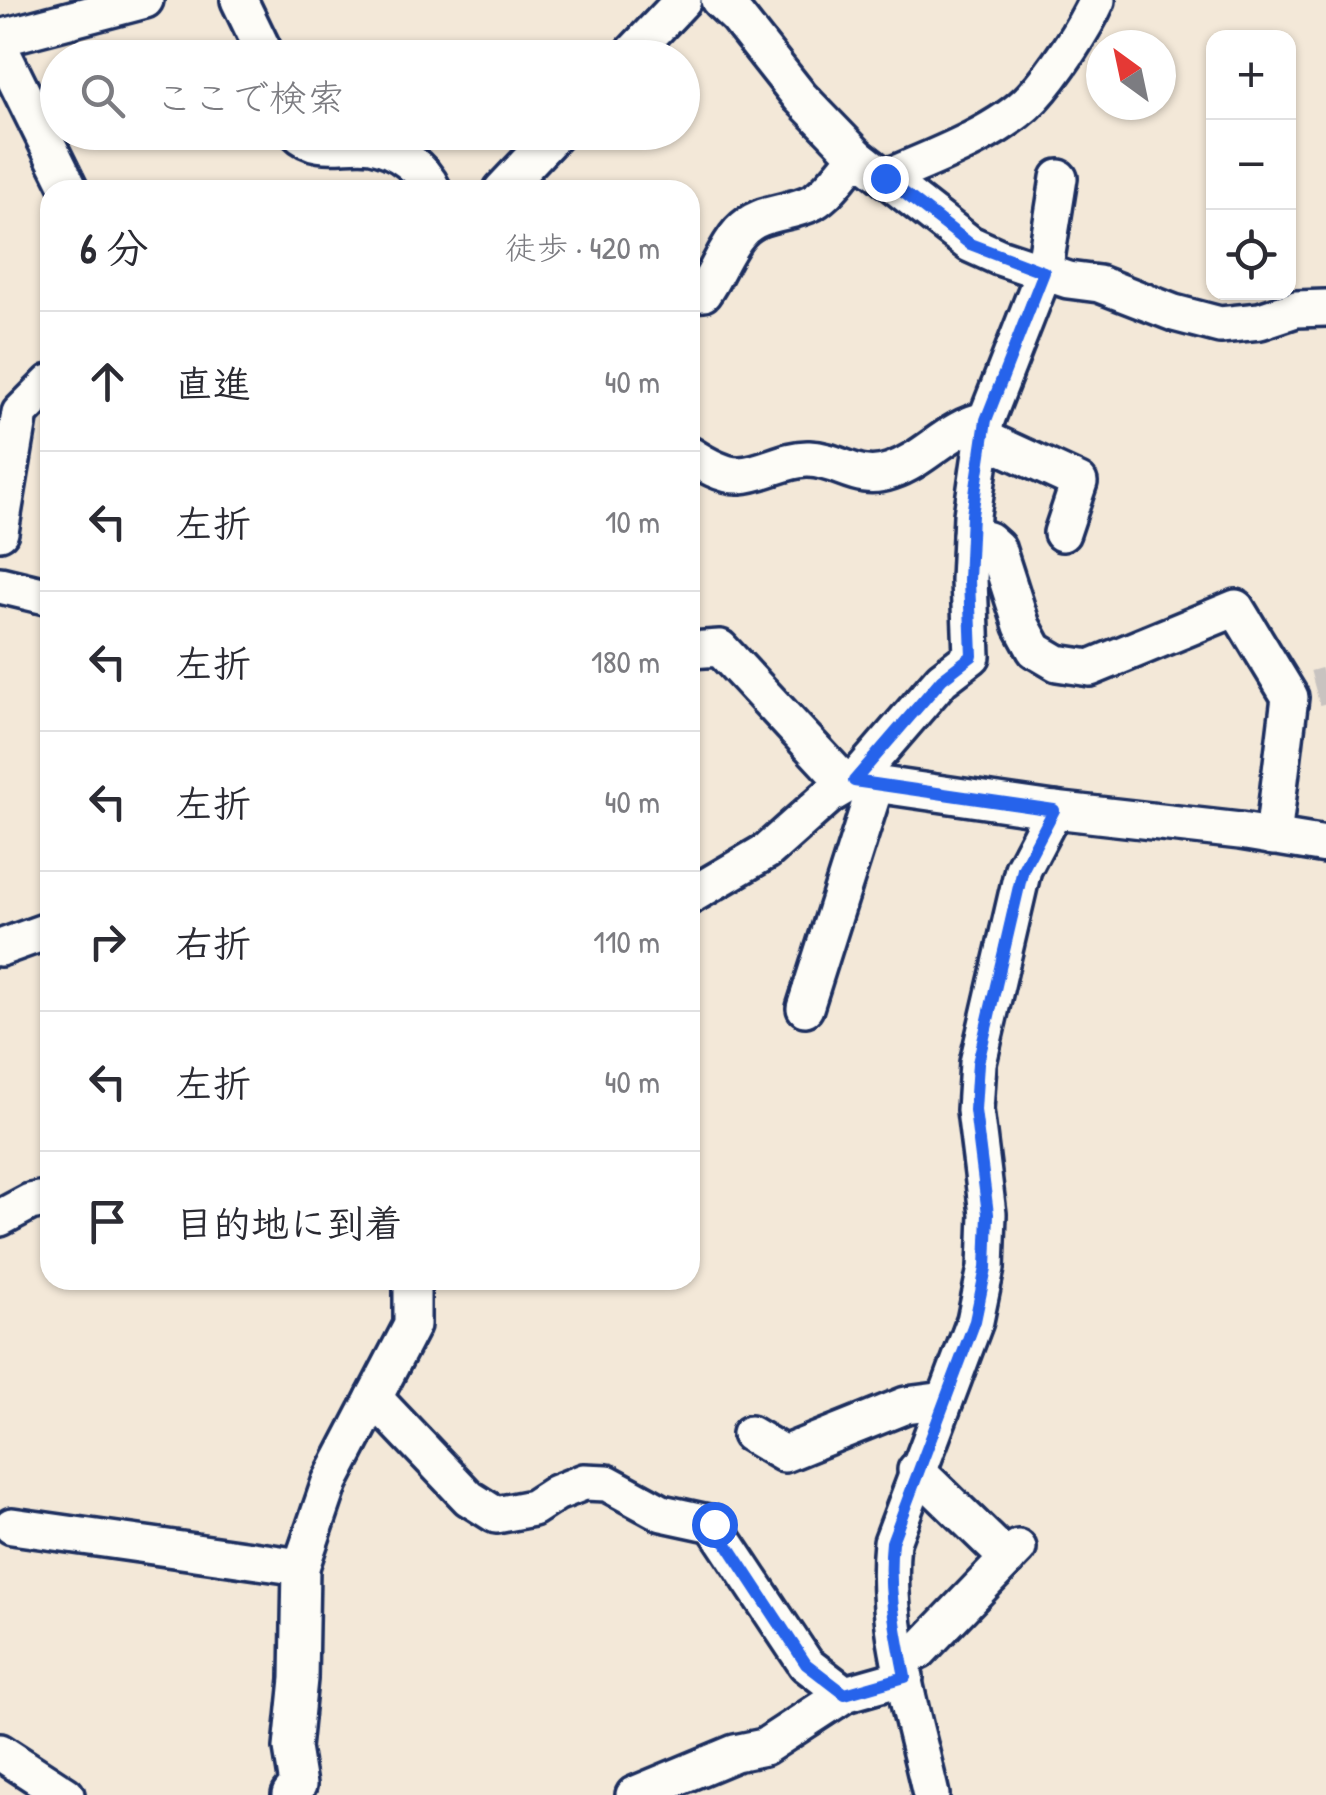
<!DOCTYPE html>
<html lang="ja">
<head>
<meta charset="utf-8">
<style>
  body { margin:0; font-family:"Patrick Hand","Klee One",sans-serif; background:#f2f2f3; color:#2b2b33 }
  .controls { position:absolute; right:30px; top:30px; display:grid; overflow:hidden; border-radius:20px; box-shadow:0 2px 8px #0004 }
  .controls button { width:90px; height:90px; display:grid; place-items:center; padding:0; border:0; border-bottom:2px solid #e1e1e2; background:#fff; color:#2b2b33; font:50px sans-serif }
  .compass { position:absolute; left:1086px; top:30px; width:90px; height:90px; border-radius:50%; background:#fff; box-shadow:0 2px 8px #0004; rotate:327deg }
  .stop { position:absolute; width:30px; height:30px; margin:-22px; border:8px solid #2563eb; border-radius:50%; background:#fff }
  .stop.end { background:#2563eb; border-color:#fff; box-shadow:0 2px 10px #0008 }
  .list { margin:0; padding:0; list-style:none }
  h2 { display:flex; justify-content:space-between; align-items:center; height:130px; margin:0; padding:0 40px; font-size:42px }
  h2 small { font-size:32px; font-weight:400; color:#7c7c81 }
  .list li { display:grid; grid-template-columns:65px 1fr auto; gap:30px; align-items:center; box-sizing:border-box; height:140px; padding:0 40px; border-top:2px solid #e1e1e2 }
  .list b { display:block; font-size:38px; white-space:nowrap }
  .list em { font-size:32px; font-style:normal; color:#7c7c81 }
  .icon { flex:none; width:55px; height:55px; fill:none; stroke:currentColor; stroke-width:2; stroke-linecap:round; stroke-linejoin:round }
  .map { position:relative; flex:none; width:1326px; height:1795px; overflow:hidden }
  .search { position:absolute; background:#fff; box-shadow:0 2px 8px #0004; left:40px; top:40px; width:660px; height:110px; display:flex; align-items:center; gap:25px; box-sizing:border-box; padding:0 35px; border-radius:55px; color:#7c7c81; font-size:38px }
  .panel { position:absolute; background:#fff; box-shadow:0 2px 8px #0004; left:40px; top:180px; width:660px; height:1110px; border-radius:30px }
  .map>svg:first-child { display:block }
</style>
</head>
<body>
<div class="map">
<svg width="1326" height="1795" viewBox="0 0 1326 1795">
  <rect width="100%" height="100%" fill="#f3e8d8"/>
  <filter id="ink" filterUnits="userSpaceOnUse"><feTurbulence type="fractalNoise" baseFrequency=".01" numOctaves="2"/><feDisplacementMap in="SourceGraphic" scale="20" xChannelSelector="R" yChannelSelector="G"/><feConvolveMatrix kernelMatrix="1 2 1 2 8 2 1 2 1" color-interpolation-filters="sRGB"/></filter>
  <g filter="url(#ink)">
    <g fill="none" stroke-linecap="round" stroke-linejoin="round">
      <path stroke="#c8c3c0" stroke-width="35" stroke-dasharray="35 18" stroke-linecap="butt" d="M1315,688L1326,685"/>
      <g stroke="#1b2f5e" stroke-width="42">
        <g id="minor">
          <path d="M239,0L267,58"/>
          <path d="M719,0L737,17L800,97L857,156L970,244L999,257L1068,280L1099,284L1174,313L1220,325L1260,321L1296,309L1326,308"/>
          <path d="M0,38L145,0"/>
          <path d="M0,48L70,190"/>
          <path d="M628,58L683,0"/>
          <path d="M297,132C317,153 347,140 372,144C397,149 423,168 433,190"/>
          <path d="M885,178C930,159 1000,133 1033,97C1055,73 1084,29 1097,0"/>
          <path d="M502,190L557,132"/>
          <path d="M690,294L703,293C717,274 724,250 740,232C760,210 788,215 813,202C829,193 844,170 857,156"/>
          <path d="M983,438L1079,482L1062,533"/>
          <path d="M690,455C704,464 723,476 740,475C763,474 786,458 809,459C841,460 857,483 891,471C927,459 948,427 986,420"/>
          <path d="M0,532L20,413L50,383"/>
          <path d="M971,535L988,540L997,548L1022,626L1035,650L1057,663L1090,668L1236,608L1290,697L1273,837"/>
          <path d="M0,585L50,597"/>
          <path d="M690,650L720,648L837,774L854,781L1054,810L1240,831L1326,845"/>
          <path d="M690,896L767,851L830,795L854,781L942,679L972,656L969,580L972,515L986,420L1044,272L1059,178"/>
          <path d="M0,948L50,930"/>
          <path d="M805,1008L876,784"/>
          <path d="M0,1218L30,1202L50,1198"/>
          <path d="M374,1398L469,1498L496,1515L533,1508L556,1493L584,1482L607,1483L662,1513L713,1524L806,1664L845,1694"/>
          <path d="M750,1434L784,1454L906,1405L945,1400"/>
          <path d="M916,1470L1008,1559"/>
          <path d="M12,1526L301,1567"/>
          <path d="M901,1657L919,1651L1018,1548"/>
          <path d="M0,1752L66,1795"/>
          <path d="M290,1795L298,1785L292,1748L299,1679L301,1567L330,1482L412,1325V1280"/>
          <path d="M634,1795L735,1753L764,1747L845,1694L905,1677"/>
          <path d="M931,1795C913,1713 883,1626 892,1542L975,1321L986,1268L988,1214L975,1110L978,1063L1023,869L1054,810"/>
        </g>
      </g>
      <use href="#minor" stroke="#fdfcf7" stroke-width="35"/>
    </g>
  </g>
  <g fill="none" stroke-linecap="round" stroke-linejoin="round" filter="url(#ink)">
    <path stroke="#2563eb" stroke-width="12" d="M714,1524L806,1664L845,1694L905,1677C896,1631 887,1589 892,1542L975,1321L986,1268L988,1214L975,1110L978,1063L1023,869L1054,810L854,781L942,679L972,656L969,580L972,515L986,420L1044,272L970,244L885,178"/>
  </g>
</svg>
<div class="controls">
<button>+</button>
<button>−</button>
<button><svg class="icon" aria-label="locate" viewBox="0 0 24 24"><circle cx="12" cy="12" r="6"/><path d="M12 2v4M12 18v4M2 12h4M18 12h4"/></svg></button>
</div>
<svg class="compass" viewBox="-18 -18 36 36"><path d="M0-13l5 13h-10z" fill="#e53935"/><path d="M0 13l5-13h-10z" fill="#7c7c81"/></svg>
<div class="stop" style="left:714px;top:1524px"></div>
<div class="stop end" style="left:885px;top:178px"></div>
<div class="search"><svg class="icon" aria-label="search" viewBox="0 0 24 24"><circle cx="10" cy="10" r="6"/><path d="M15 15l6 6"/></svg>ここで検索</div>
<section class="panel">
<h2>6 分<small>徒歩 · 420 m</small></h2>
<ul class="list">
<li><svg class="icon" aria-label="ahead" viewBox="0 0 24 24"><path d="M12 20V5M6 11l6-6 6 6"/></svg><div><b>直進</b></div><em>40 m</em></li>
<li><svg class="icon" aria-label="left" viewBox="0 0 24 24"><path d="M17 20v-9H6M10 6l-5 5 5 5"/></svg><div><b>左折</b></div><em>10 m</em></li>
<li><svg class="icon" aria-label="left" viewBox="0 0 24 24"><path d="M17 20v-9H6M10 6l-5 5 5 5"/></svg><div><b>左折</b></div><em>180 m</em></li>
<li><svg class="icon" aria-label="left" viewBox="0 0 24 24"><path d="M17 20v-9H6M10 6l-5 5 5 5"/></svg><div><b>左折</b></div><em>40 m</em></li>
<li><svg class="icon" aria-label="right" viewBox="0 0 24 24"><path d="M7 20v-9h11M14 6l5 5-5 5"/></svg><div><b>右折</b></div><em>110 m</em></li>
<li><svg class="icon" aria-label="left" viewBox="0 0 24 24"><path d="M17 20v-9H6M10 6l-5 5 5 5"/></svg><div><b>左折</b></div><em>40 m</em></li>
<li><svg class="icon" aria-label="arrive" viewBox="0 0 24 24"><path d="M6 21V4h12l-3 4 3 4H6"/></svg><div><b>目的地に到着</b></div></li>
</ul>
</section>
</div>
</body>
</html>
